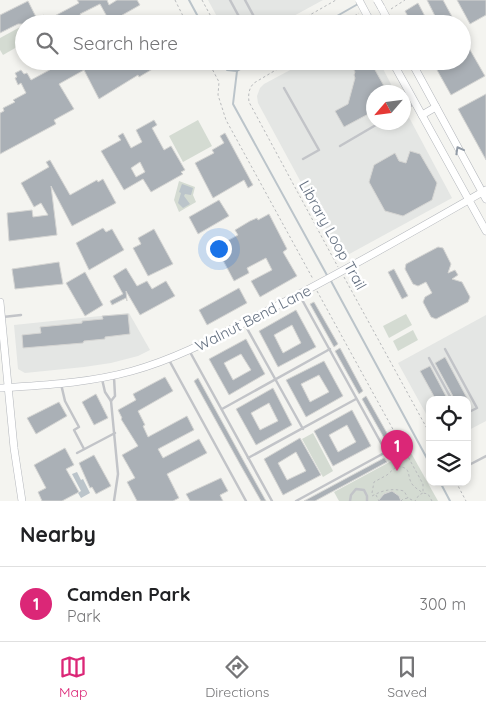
<!DOCTYPE html>
<html lang="en">
<head>
<meta charset="utf-8">
<style>
  body { margin:0; font-family:Quicksand,sans-serif; background:#f6f6f6; color:#202124 }
  .controls { position:absolute; right:15px; bottom:15px; display:grid; overflow:hidden; border-radius:10px; box-shadow:0 2px 8px #0003 }
  .controls button { width:45px; height:45px; display:grid; place-items:center; padding:0; border:0; border-bottom:1px solid #e0e0e0; background:#fff; color:#202124; font:25px sans-serif }
  .compass { position:absolute; left:366px; top:85px; width:45px; height:45px; border-radius:50%; background:#fff; box-shadow:0 2px 8px #0003; rotate:242deg }
  .you { position:absolute; left:218px; top:248px; width:18px; height:18px; margin:-12px; border:4px solid #fff; border-radius:50%; background:#1a73e8; box-shadow:0 0 0 8px #1a73e833 }
  .badge { display:grid; place-items:center; width:32px; height:32px; border-radius:50%; background:#db2777; color:#fff; font-size:16px; font-weight:700 }
  .pin { position:absolute; translate:-50% -41px; filter:drop-shadow(0 1px 2px #0008) }
  .pin::after { content:''; position:absolute; top:26px; width:18px; height:15px; background:inherit; clip-path:polygon(0 0,100% 0,50% 100%) }
  .list { margin:0; padding:0; list-style:none }
  h2 { display:flex; justify-content:space-between; align-items:center; height:65px; margin:0; padding:0 20px; font-size:21px }
  h2 small { font-size:16px; font-weight:400; color:#757577 }
  .list li { display:grid; grid-template-columns:32px 1fr auto; gap:15px; align-items:center; box-sizing:border-box; height:75px; padding:0 20px; border-top:1px solid #e0e0e0 }
  .list b { display:block; font-size:19px; white-space:nowrap }
  .list p { margin:0; font-size:16px; white-space:nowrap; color:#757577 }
  .list em { font-size:16px; font-style:normal; color:#757577 }
  .icon { flex:none; width:28px; height:28px; fill:none; stroke:currentColor; stroke-width:2; stroke-linecap:round; stroke-linejoin:round }
  .map { position:relative; flex:none; width:486px; height:501px; overflow:hidden }
  .search { position:absolute; background:#fff; box-shadow:0 2px 8px #0003; left:15px; right:15px; top:15px; height:55px; display:flex; align-items:center; gap:12px; box-sizing:border-box; padding:0 18px; border-radius:28px; color:#757577; font-size:19px }
  .sheet { height:140px; background:#fff }
  nav { display:flex; justify-content:space-around; align-items:center; box-sizing:border-box; height:70px; border-top:1px solid #e0e0e0; background:#fff; font-size:14px; color:#757577 }
  nav a { display:grid; justify-items:center; gap:2px }
  nav .on { color:#db2777 }
  .map>svg:first-child { display:block }
</style>
</head>
<body>
<div class="map">
<svg width="486" height="501" viewBox="0 0 486 501">
  <rect width="100%" height="100%" fill="#f4f4f0"/>
  <g fill="#e4e6e4">
    <path d="M208,0H323L279,24H221Z"/>
    <path d="M307,61H379L395,92H374V122H404V108L452,198L342,258L258,103L257,96L260,88L264,84Z"/>
    <path d="M129,313L150,350L138,356L111,363L84,367L25,373L18,369L14,325Z"/>
    <path d="M486,315V421L467,431V400H430V421L398,363Z"/>
  </g>
  <g fill="#d4dbd2">
    <path d="M24,25V43L3,55L0,50V38Z"/>
    <path d="M198,120L212,146L183,162L169,136Z"/>
    <path d="M179,181L195,187L193,195L196,202L179,212L174,200Z"/>
    <path d="M406,314L412,325L389,338L383,326Z"/>
    <path d="M413,330L418,340L398,351L393,341Z"/>
    <path d="M313,433L333,471L323,477L302,439Z"/>
    <path d="M410,451L438,501H339L334,492Z"/>
  </g>
  <g fill="#bbc4ca">
    <path d="M182,184L193,188L191,195L185,194L184,196L190,204L183,208L178,203L181,193L179,192Z"/>
    <path d="M77,472L81,480L83,479L90,493L81,498L78,493L81,491L72,474Z"/>
  </g>
  <g fill="none" stroke-linecap="round" stroke-linejoin="round">
    <g stroke="#bbc4ca" stroke-width="2">
      <path d="M189,0L202,24"/>
      <path d="M323,24L358,4"/>
      <path d="M222,61L227,70L237,71L255,61"/>
      <path d="M237,71L233,104L328,277"/>
      <path d="M331,281L430,464"/>
      <path d="M440,482L450,501"/>
    </g>
  </g>
  <g fill="#aab0b6" stroke="#d5d5d3" fill-rule="evenodd">
    <path d="M77,0H107L109,5L117,0H137L140,5L110,22L100,4L80,14L85,24H18L0,33V15L28,1L37,19L44,15L47,20L79,3Z"/>
    <path d="M427,0H443L456,24H439Z"/>
    <path d="M457,0H486V15L470,24Z"/>
    <path d="M418,3L429,24H412L405,11Z"/>
    <path d="M462,36L485,76L451,95L432,61H462Z"/>
    <path d="M52,61H72L75,66L83,61H124L126,65L131,61H166L139,77L138,75L99,99L84,70L59,84L74,109L54,120L56,124L0,154V113L4,111L3,108L15,102L13,100L26,93L21,83L18,85L15,78L17,77L15,73L21,70L24,74L27,73L31,80L55,67Z"/>
    <path d="M349,61H370L384,86L382,92H374V111L344,127L335,111L348,104L355,78L354,75L355,72Z"/>
    <path d="M486,94V160L458,109Z"/>
    <path d="M154,120L157,125L152,128L164,150L171,146L185,170L181,172L183,174L151,192L143,179L124,190L101,151L121,140L118,136L123,133L131,148L142,142L136,130ZM140,162L145,172L136,177L131,168Z"/>
    <path d="M225,133L253,185L248,188L244,180L213,198L195,163L214,153L212,150L224,143L220,136Z"/>
    <path d="M410,151L420,154L437,183L432,200L403,216L385,211L369,182L374,165L395,153L399,161L406,163Z"/>
    <path d="M50,160L70,195L97,180L98,182L103,179L116,203L72,226L51,186L57,235L9,241L7,213L32,210L33,217L48,215L41,203L34,207L21,183L49,167L46,162Z"/>
    <path d="M219,200L229,216L198,234L189,217Z"/>
    <path d="M269,214L287,249L283,252L297,276L260,297L251,281L272,270L266,258L247,268L249,273L234,281L216,247L238,235L235,230L250,221L257,218L258,220Z"/>
    <path d="M103,228L106,232L112,229L124,250L89,270L76,243Z"/>
    <path d="M154,229L173,264L148,276L133,248L141,244L138,238Z"/>
    <path d="M438,247L443,248L451,264L448,273L455,270L458,275L452,279L462,282L470,297L468,302L436,319L431,317L423,302L425,297L432,293L426,282L418,286L413,284L405,269L406,264Z"/>
    <path d="M59,262L63,284L15,289L12,269Z"/>
    <path d="M126,268L137,286L147,281L152,289L166,281L175,296L140,315L126,291L127,301L126,298L112,305L110,301L123,294L113,276Z"/>
    <path d="M394,269L408,296L402,299L388,272Z"/>
    <path d="M85,272L103,305L85,316L66,283Z"/>
    <path d="M239,288L247,303L207,325L199,310Z"/>
    <path d="M314,302L338,344L334,347L310,304Z"/>
    <path d="M296,310L316,347L278,367L259,331ZM292,325L301,343L283,353L274,335Z"/>
    <path d="M128,314L130,334L105,337V339L84,341L83,343L23,348L22,335L41,333L40,327L82,323V321L103,319L102,316Z"/>
    <path d="M246,339L265,374L229,395L209,359ZM241,354L251,370L233,380L224,363Z"/>
    <path d="M340,348L363,391L359,394L335,351Z"/>
    <path d="M445,357L468,400H455L435,363Z"/>
    <path d="M324,361L343,396L306,417L286,380ZM319,375L329,392L310,402L301,384Z"/>
    <path d="M430,366L448,400H436L420,371Z"/>
    <path d="M165,377L173,391L138,411L145,425L143,426L148,437L187,416L194,430L158,449L163,458L199,439L207,453L167,474L179,498L173,501H137L127,482L135,478L122,455L138,446L121,419L122,418L118,410L136,400L133,394Z"/>
    <path d="M198,378L242,458L266,501H261L241,466L194,381Z"/>
    <path d="M273,388L292,425L256,445L236,409ZM269,403L278,421L260,430L251,413Z"/>
    <path d="M96,394L108,418L94,425L82,402Z"/>
    <path d="M366,396L396,449L392,452L362,399Z"/>
    <path d="M59,402L67,416L36,434L27,418Z"/>
    <path d="M352,410L371,446L333,466L314,431ZM347,425L356,442L338,452L329,435Z"/>
    <path d="M300,438L321,475L283,495L264,459ZM296,452L306,471L287,480L278,463Z"/>
    <path d="M65,448L74,465L66,469L79,492L62,501H42L38,492L46,488L34,465Z"/>
    <path d="M94,455L111,486L96,494L92,487L90,488L79,463Z"/>
    <path d="M384,458L387,462L315,501H304Z"/>
    <path d="M221,478L228,491L220,495L223,501H190L186,494Z"/>
    <path d="M392,491L399,496L401,501H378L384,494Z"/>
  </g>
  <g fill="none" stroke-linecap="round" stroke-linejoin="round">
    <g stroke="#b4b7bc" stroke-width="8">
      <g id="secondary">
        <path d="M381,7L390,24"/>
        <path d="M368,17L372,24"/>
        <path d="M392,61L486,231"/>
        <path d="M411,61L486,199"/>
        <path d="M422,115L436,107"/>
        <path d="M0,302L14,448L22,501"/>
        <path d="M0,388C44,385 89,383 132,371C179,358 220,335 263,313C339,274 413,232 486,190"/>
      </g>
    </g>
    <g stroke="#b9bbbd" stroke-width="1" stroke-dasharray="2.5 2.5" stroke-linecap="butt">
      <path d="M175,0L187,24"/>
      <path d="M202,0L215,24"/>
      <path d="M391,9L405,0"/>
      <path d="M294,24L336,0"/>
      <path d="M342,24L359,13"/>
      <path d="M358,24L361,22L362,24"/>
      <path d="M208,61L219,82L218,95L226,120L313,279"/>
      <path d="M291,61L254,83C249,88 248,94 249,102L338,267"/>
      <path d="M344,277L430,434"/>
      <path d="M317,291L423,484V493L428,494L432,501"/>
      <path d="M456,482L466,501"/>
      <path d="M372,493L374,482L387,475L397,466C413,468 406,475 412,484C415,488 419,490 423,493L419,495L415,501"/>
      <path d="M376,495L379,501"/>
      <path d="M372,496C383,490 392,488 404,491L408,498"/>
      <path d="M401,501L403,499L408,498L414,501"/>
    </g>
    <g stroke="#c2c4c8" stroke-width="2.5">
      <path d="M230,0L243,24"/>
      <path d="M245,0L258,24"/>
      <path d="M284,88L319,150L303,159"/>
      <path d="M404,110L415,103"/>
      <path d="M340,146L381,122"/>
      <path d="M3,317L21,315"/>
      <path d="M244,323L303,429"/>
      <path d="M445,349L477,408L467,413"/>
      <path d="M190,352L272,501"/>
      <path d="M429,358L452,400"/>
      <path d="M169,360L246,501"/>
      <path d="M102,379L105,392L111,401L115,396L114,377"/>
      <path d="M61,384L65,401L79,427L74,430L84,449"/>
      <path d="M111,401L118,474L114,501"/>
      <path d="M222,409L330,349"/>
      <path d="M77,453L115,433"/>
      <path d="M248,458L356,399"/>
      <path d="M467,466L486,456"/>
      <path d="M296,501L386,452L300,296"/>
      <path d="M350,501L351,495L356,489L364,490L367,496V501"/>
    </g>
    <use href="#secondary" stroke="#fff" stroke-width="7"/>
    <g stroke="#b4b7bc" stroke-width="8" stroke-linecap="butt">
      <g id="secondary-bridge">
        <path d="M359,0L368,17"/>
        <path d="M377,0L381,7"/>
      </g>
    </g>
    <use href="#secondary-bridge" stroke="#fff" stroke-width="7"/>
  </g>
  <defs><path id="oneway-chevron" d="M-2-3.5L2.5 0L-2 3.5" fill="none" stroke-width="1.6" stroke-linecap="round" stroke-linejoin="round" transform="scale(1.25)"/></defs>
  <use stroke="#929ba6" href="#oneway-chevron" transform="translate(459 150) rotate(-119)"/>
  <g text-anchor="middle" dominant-baseline="central" stroke-width="5" stroke-linejoin="round" paint-order="stroke">
    <g font-size="15" fill="#647080" stroke="#fff">
      <text transform="translate(333 235) rotate(61)">Library Loop Trail</text>
      <text transform="translate(253 318) rotate(-27)">Walnut Bend Lane</text>
    </g>
  </g>
</svg>
<div class="controls">
<button><svg class="icon" aria-label="locate" viewBox="0 0 24 24"><circle cx="12" cy="12" r="6"/><path d="M12 2v4M12 18v4M2 12h4M18 12h4"/></svg></button>
<button><svg class="icon" aria-label="layers" viewBox="0 0 24 24"><path d="M12 4l9 5-9 5-9-5zM3 14l9 5 9-5"/></svg></button>
</div>
<svg class="compass" viewBox="-18 -18 36 36"><path d="M0-13l5 13h-10z" fill="#e53935"/><path d="M0 13l5-13h-10z" fill="#757577"/></svg>
<div class="you"></div>
<div class="pin badge" style="left:397px;top:471px">1</div>
<div class="search"><svg class="icon" aria-label="search" viewBox="0 0 24 24"><circle cx="10" cy="10" r="6"/><path d="M15 15l6 6"/></svg>Search here</div>
</div>
<section class="sheet">
<h2>Nearby<small></small></h2>
<ul class="list">
<li><span class="badge">1</span><div><b>Camden Park</b><p>Park</p></div><em>300 m</em></li>
</ul>
</section>
<nav>
<a class="on"><svg class="icon" aria-label="map" viewBox="0 0 24 24"><path d="M3 6l6-2 6 2 6-2v14l-6 2-6-2-6 2zM9 4v14M15 6v14"/></svg>Map</a>
<a><svg class="icon" aria-label="directions" viewBox="0 0 24 24"><path d="M12 3l9 9-9 9-9-9zM9 14v-3h6M13 9l2 2-2 2"/></svg>Directions</a>
<a><svg class="icon" aria-label="saved" viewBox="0 0 24 24"><path d="M7 4h10v16l-5-4-5 4z"/></svg>Saved</a>
</nav>
</body>
</html>
